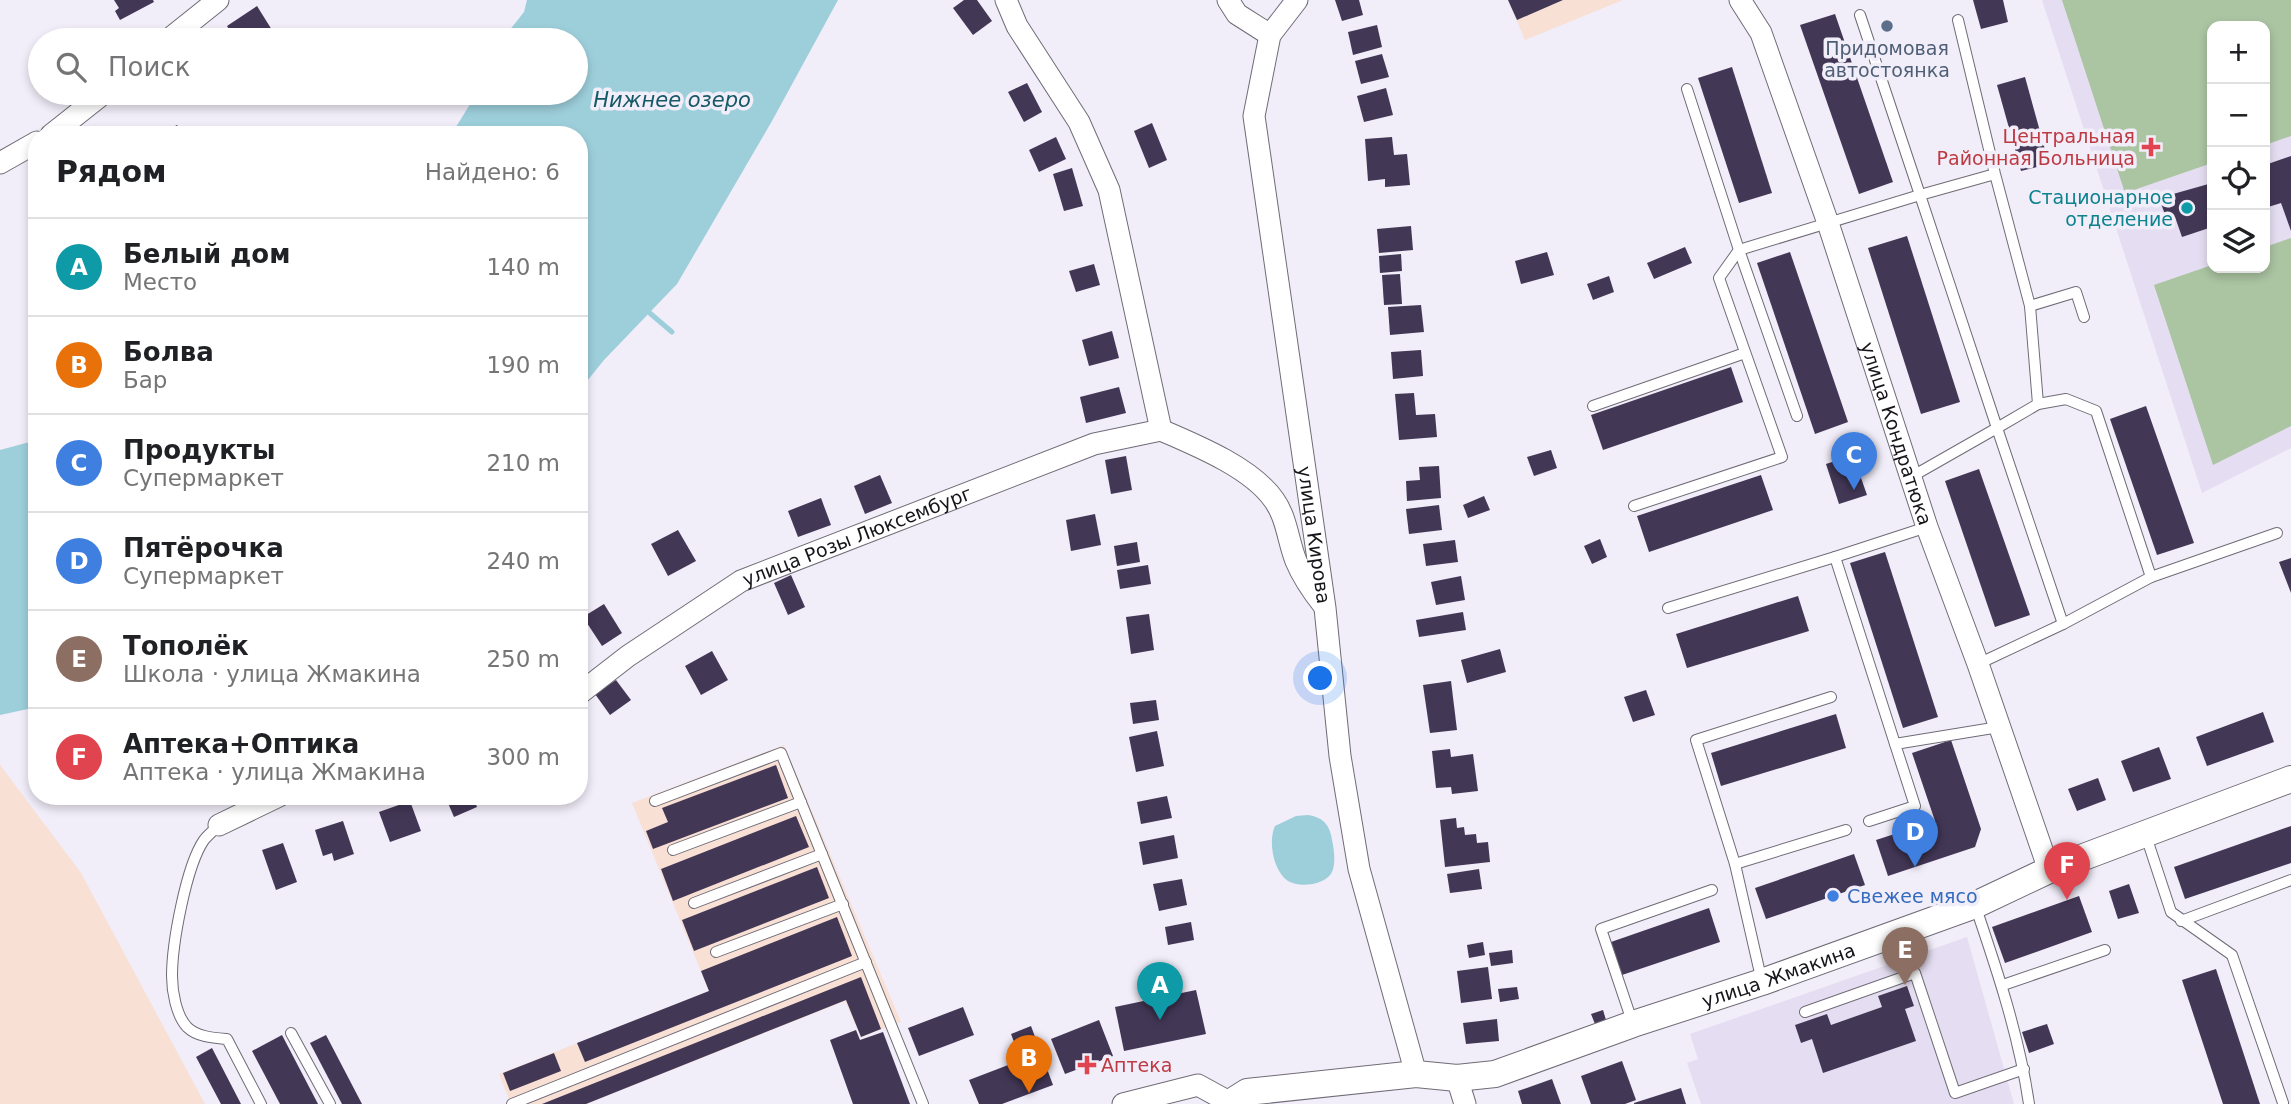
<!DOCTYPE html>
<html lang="ru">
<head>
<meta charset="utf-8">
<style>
  body { margin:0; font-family:"DejaVu Sans",sans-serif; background:#f2f2f2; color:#202124 }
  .controls { position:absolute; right:21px; top:21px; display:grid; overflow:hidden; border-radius:14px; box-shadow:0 4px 10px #0003 }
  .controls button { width:63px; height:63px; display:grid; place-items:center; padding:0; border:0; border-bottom:2px solid #e0e0e0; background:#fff; color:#202124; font:35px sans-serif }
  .you { position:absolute; left:1321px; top:679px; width:24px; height:24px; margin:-18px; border:5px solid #fff; border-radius:50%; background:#1a73e8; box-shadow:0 0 0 10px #1a73e833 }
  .badge { display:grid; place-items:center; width:46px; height:46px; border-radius:50%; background:#576811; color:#fff; font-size:23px; font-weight:700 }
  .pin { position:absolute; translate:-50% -58px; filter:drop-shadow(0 2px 4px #0008) }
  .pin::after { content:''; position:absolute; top:37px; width:24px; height:21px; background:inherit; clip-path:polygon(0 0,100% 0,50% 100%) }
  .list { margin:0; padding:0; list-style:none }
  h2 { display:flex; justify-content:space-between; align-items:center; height:91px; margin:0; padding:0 28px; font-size:30px }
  h2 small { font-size:23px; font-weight:400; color:#757577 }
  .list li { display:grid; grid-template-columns:46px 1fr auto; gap:21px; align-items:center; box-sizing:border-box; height:98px; padding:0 28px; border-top:2px solid #e0e0e0 }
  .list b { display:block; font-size:26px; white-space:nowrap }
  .list p { margin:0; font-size:23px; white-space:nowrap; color:#757577 }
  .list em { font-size:23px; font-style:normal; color:#757577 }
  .icon { flex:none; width:38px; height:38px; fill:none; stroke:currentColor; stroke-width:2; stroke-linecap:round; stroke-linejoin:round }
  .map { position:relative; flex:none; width:2291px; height:1104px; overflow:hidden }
  .search { position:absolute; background:#fff; box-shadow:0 4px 10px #0003; left:28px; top:28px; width:560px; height:77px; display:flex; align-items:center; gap:18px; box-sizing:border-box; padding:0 24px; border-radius:38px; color:#757577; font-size:26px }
  .panel { position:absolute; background:#fff; box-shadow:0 4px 10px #0003; left:28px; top:126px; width:560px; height:679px; border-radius:28px }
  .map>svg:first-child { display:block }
</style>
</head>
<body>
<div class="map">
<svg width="2291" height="1104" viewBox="0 0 2291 1104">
  <rect width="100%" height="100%" fill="#f1edf9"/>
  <g fill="#f8e0d5">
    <path d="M1508,0H1623L1525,40Z"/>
    <path d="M784,745L901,1022L861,1037L845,1001L586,1104H511L499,1074L709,991L632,803Z"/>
    <path d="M0,765L81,873L205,1104H0Z"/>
  </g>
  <g fill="#e5def2" fill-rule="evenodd">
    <path d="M2042,0H2291V448L2202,493ZM2212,26H2265V268H2212Z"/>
    <path d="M1967,937L2014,1104H1701L1687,1063L1698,1059L1690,1034Z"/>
  </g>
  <g fill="#abc4a2">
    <path d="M2062,0H2291V136L2265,145V26H2212V163L2125,193Z"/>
    <path d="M2291,238V426L2213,465L2154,285L2212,265V268H2265V247Z"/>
  </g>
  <g fill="#9dcfdb">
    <path d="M527,0H838L772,121L677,284L604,360L579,391V135H451L477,93H576V40H502L524,12Z"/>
    <path d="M37,440V707L0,715V450Z"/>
    <path d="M1308,815C1323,817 1330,825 1332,840C1334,849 1336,863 1332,872C1326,885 1299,888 1288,881C1273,871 1268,841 1275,826L1296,816Z"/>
  </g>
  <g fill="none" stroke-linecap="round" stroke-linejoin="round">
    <path stroke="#9dcfdb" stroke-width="5" d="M645,309L672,332"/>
  </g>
  <g fill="#433756">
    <path d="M114,0H153L154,2L120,20L115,11L119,8Z"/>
    <path d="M964,0H977L992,21L973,35L953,8Z"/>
    <path d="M1335,0H1359L1363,15L1342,21Z"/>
    <path d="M1508,0H1563L1517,20Z"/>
    <path d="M1973,0H2003L2008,22L1981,29Z"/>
    <path d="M257,6L277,38L273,40H236L227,26Z"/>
    <path d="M1835,14L1893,182L1859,194L1800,25Z"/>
    <path d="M1377,25L1382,47L1353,55L1348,32Z"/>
    <path d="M1382,54L1389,77L1361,84L1355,61Z"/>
    <path d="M1732,67L1772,193L1739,203L1698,78Z"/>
    <path d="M2025,77L2049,164L2021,171L1997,85Z"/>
    <path d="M1027,83L1042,112L1024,122L1008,92Z"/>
    <path d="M1386,88L1393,115L1364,122L1357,96Z"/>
    <path d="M1152,123L1167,160L1149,168L1134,131Z"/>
    <path d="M177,125L182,135H171L168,130Z"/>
    <path d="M1056,137L1066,159L1039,172L1029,150Z"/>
    <path d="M1392,137L1394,155L1407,154L1410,185L1385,187V179L1368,181L1365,139Z"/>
    <path d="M2291,156V231L2281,203L2265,208V165Z"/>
    <path d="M1072,168L1083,206L1064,211L1053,174Z"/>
    <path d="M2212,183V227L2182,237L2175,217L2167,220L2159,198Z"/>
    <path d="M1411,226L1413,250L1379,253L1377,229Z"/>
    <path d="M1907,236L1960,402L1921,414L1868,248Z"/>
    <path d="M1685,247L1692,263L1654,279L1647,263Z"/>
    <path d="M1547,252L1554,275L1521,284L1515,261Z"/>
    <path d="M1790,252L1848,422L1815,434L1757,263Z"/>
    <path d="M1401,254L1402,271L1380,273L1379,256Z"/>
    <path d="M1094,264L1100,285L1076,292L1069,271Z"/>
    <path d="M1400,274L1402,304L1384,305L1382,275Z"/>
    <path d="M1609,276L1614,292L1593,300L1587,284Z"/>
    <path d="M1421,305L1424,332L1390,335L1388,307Z"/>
    <path d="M1112,331L1119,358L1089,366L1082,340Z"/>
    <path d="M1421,350L1423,376L1393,379L1391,352Z"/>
    <path d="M1731,367L1743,402L1603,450L1591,415Z"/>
    <path d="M1119,387L1126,413L1086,423L1080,397Z"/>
    <path d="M1414,393L1416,415L1435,414L1437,437L1399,440L1395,394Z"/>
    <path d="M2146,406L2194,543L2157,555L2110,419Z"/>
    <path d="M1551,450L1557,468L1534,476L1527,457Z"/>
    <path d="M1853,455L1867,495L1839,504L1826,464Z"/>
    <path d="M1126,456L1132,490L1111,494L1105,460Z"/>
    <path d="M1439,466L1441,498L1407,501L1406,481L1420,480L1419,467Z"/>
    <path d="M1979,469L2030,615L1995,627L1945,481Z"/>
    <path d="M880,475L892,503L865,514L854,486Z"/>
    <path d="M1761,475L1773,510L1649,552L1637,516Z"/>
    <path d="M1484,496L1490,510L1468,518L1463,505Z"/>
    <path d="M821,498L831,525L798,537L788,511Z"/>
    <path d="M1439,505L1442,530L1409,534L1406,509Z"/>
    <path d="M1095,514L1101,545L1071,551L1066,520Z"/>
    <path d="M678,530L696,561L668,576L651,544Z"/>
    <path d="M1600,539L1607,557L1592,564L1584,546Z"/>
    <path d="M1455,540L1458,562L1426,566L1423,544Z"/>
    <path d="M1137,542L1140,562L1117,566L1114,546Z"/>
    <path d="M1885,552L1938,717L1903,728L1850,563Z"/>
    <path d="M2291,558V593L2279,562Z"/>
    <path d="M1148,565L1151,584L1120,589L1117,570Z"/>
    <path d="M791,575L805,607L788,615L774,583Z"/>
    <path d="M1461,576L1465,600L1436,605L1431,582Z"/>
    <path d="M1798,596L1809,631L1687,668L1676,634Z"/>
    <path d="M604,604L622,633L602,646L583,617Z"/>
    <path d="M1463,612L1466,630L1419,637L1416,620Z"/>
    <path d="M1149,614L1154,650L1131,654L1126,617Z"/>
    <path d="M1500,649L1506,672L1467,683L1461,660Z"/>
    <path d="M712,651L728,680L701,695L685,666Z"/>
    <path d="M616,680L631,700L610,715L595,694Z"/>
    <path d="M1451,681L1457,730L1430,733L1423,685Z"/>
    <path d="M1646,690L1655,715L1633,722L1624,697Z"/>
    <path d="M1156,700L1159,720L1133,724L1130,703Z"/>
    <path d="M2263,712L2274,742L2207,766L2196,737Z"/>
    <path d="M1836,714L1846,748L1721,786L1711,753Z"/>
    <path d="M1157,731L1164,766L1136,772L1129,737Z"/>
    <path d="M1951,740L1981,829L1975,847L1888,876L1876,840L1935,821L1912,753Z"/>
    <path d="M2159,747L2171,779L2133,792L2121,761Z"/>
    <path d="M1450,749L1451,757L1473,754L1478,791L1452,794L1451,787L1436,788L1432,751Z"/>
    <path d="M776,765L788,798L653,849L646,831L668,822L662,808Z"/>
    <path d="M2098,778L2106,800L2077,811L2068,789Z"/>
    <path d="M445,796H473L477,807L454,817Z"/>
    <path d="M1167,796L1172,818L1141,824L1137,802Z"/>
    <path d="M410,801L421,831L390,842L379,812Z"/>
    <path d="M796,816L809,847L673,901L661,869Z"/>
    <path d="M1456,818L1457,828L1464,827L1465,835L1476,834L1477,843L1488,842L1490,862L1445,867L1440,820Z"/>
    <path d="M343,821L354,854L334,861L332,853L323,856L315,830Z"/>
    <path d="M2291,826V863L2185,899L2174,867Z"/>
    <path d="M1174,835L1178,858L1143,865L1139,842Z"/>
    <path d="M283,843L297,882L276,890L262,850Z"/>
    <path d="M1854,854L1865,885L1766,919L1755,888Z"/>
    <path d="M817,867L829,898L694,951L682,920Z"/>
    <path d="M1479,869L1482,889L1450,893L1447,874Z"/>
    <path d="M1182,879L1187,905L1159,911L1153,884Z"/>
    <path d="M2129,884L2139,913L2118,919L2109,891Z"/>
    <path d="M2079,896L2092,932L2005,963L1992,927Z"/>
    <path d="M1709,908L1720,942L1622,975L1611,942Z"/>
    <path d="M837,917L852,956L585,1062L577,1043L709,991L701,971Z"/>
    <path d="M1191,922L1194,940L1168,945L1165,927Z"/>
    <path d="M1483,942L1485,955L1469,958L1467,945Z"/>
    <path d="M1512,950L1513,963L1491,966L1489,953Z"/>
    <path d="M1488,967L1492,999L1461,1003L1457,971Z"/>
    <path d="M2216,969L2260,1104H2223L2182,980Z"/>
    <path d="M861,977L881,1029L861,1037L846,1000L586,1104H542Z"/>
    <path d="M1907,986L1914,1006L1905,1009L1916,1041L1823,1073L1812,1039L1801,1043L1795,1025L1827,1014L1831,1025L1882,1007L1878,996Z"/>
    <path d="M1517,987L1519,999L1500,1002L1498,989Z"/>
    <path d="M1196,990L1206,1034L1124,1051L1115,1007Z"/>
    <path d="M963,1007L974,1035L919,1056L908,1028Z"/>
    <path d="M1603,1010L1606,1020L1595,1024L1591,1014Z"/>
    <path d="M1497,1019L1499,1041L1466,1044L1463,1023Z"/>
    <path d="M1099,1020L1113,1056L1065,1074L1051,1039Z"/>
    <path d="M2047,1024L2054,1044L2029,1053L2022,1032Z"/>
    <path d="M1031,1026L1053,1085L1002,1104H979L969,1080L1021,1060L1011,1034Z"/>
    <path d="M856,1030L860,1040L883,1032L910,1104H853L830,1040Z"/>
    <path d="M282,1035L318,1104H280L252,1051Z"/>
    <path d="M326,1035L362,1104H342L310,1043Z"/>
    <path d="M212,1048L241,1104H221L196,1057Z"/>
    <path d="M554,1053L561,1071L510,1091L503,1073Z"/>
    <path d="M1622,1061L1636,1100L1625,1104H1591L1581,1076Z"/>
    <path d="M1552,1079L1561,1104H1522L1518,1091Z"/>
    <path d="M1681,1088L1686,1104H1634V1103Z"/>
  </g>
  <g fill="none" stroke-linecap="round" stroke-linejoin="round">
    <g stroke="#706c77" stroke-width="12">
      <g id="service">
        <path d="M1958,20L1995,174L2030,306L2038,404L1997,428L1920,195L1995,174"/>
        <path d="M2030,306L2076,292L2084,317"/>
        <path d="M1593,406L1745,353"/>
        <path d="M1797,416L1739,250L1920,195L1860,15"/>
        <path d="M1911,477L1997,428L2063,624"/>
        <path d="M1634,506L1782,457L1719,278L1739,250L1687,89"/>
        <path d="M2151,577L2277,533"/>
        <path d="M1668,608L1835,557"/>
        <path d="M1978,664L2063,624L2151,577L2096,411L2066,399L2038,404"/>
        <path d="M1895,744L1835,557L1927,527"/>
        <path d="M655,801L781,753L923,1104"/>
        <path d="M1869,821L1915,806L1895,744L1999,727"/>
        <path d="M219,825C214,830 208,835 204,840C186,866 172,944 172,976C172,991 176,1015 187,1027C197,1037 214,1038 227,1039L261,1104"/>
        <path d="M2146,836L2171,912L2232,955L2283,1103"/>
        <path d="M673,850L801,802"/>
        <path d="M1735,864L1846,830"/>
        <path d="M694,903L822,854"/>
        <path d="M1975,905C1997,970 2019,1035 2029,1104"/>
        <path d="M2181,921L2291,880"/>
        <path d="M716,952L843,904"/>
        <path d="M1762,982L1735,864L1696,740L1831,697"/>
        <path d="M2003,985L2105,950"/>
        <path d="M1805,1012L1915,973L1955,1093L2024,1069"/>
        <path d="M1633,1024L1601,929L1712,890"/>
        <path d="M291,1033L330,1104"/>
        <path d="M512,1104L866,962"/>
      </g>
    </g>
    <g stroke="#706c77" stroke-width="23">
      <g id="minor">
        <path d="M1006,0L1017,26L1079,122L1109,190L1161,430"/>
        <path d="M1228,0L1237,14L1270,35"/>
        <path id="s1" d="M1297,0L1270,35L1254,116L1325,608L1340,756L1359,869L1416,1074"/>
        <path id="s2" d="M1740,0L1761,33L1828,223L1927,527L1978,664L2049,870"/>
        <path d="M168,40L218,0"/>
        <path d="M51,135L104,93"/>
        <path d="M0,163L37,142"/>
        <path d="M1161,430C1196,445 1252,468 1274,500C1287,518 1288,541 1296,561C1303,578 1313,592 1324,606"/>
        <path id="s3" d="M579,694L628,656L741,581L1094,444L1161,430"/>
        <path d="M219,825L279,796"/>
        <path d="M1457,1078L1465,1104"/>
        <path d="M1123,1104L1198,1085L1229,1102"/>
      </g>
    </g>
    <g stroke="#706c77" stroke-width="28">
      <g id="tertiary">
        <path id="s4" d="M1228,1104L1247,1092L1416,1074L1457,1078L1495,1074L1633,1024L1762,982L1975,905L2049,870L2291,779"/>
      </g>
    </g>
    <use href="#service" stroke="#fff" stroke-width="10"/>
    <use href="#minor" stroke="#fff" stroke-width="21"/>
    <use href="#tertiary" stroke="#fff" stroke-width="26"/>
  </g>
  <circle fill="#5c6f8a" stroke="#f1edf9" stroke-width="2.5" cx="1887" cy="26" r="7"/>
  <g fill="#e0444e" stroke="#f1edf9" stroke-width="2.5">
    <path d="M2147.5 136.5h7v7h7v7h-7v7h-7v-7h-7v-7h7z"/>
    <path d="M1083.5 1054.5h7v7h7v7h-7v7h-7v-7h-7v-7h7z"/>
  </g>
  <circle fill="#0f9aa8" stroke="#f1edf9" stroke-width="2.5" cx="2187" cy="208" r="7"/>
  <circle fill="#3f7fe0" stroke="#f1edf9" stroke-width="2.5" cx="1833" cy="896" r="7"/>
  <g text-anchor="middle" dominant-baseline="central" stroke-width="7" stroke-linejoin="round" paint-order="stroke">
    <g font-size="19" fill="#4e5e75" stroke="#f1edf9">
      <text x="1887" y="48">Придомовая<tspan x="1887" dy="22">автостоянка</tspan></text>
    </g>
    <g font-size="19" fill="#be3a42" stroke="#f1edf9" text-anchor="end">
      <text x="2135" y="136">Центральная<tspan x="2135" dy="22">Районная Больница</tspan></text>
      <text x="1101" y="1065" text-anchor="start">Аптека</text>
    </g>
    <g font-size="19" fill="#0d838f" stroke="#f1edf9" text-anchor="end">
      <text x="2173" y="197">Стационарное<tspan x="2173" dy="22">отделение</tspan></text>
    </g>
    <g font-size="19" fill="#17151a" stroke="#f1edf9">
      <text stroke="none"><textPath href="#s2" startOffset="462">улица Кондратюка</textPath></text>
      <text stroke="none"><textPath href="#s1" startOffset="550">улица Кирова</textPath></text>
      <text stroke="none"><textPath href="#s3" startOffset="322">улица Розы Люксембург</textPath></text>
      <text stroke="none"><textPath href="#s4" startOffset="572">улица Жмакина</textPath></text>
    </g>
    <g font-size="19" fill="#366cbe" stroke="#f1edf9" text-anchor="start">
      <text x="1847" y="896">Свежее мясо</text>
    </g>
    <g font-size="21" font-style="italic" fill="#165966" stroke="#f1edf9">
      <text x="672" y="100">Нижнее озеро</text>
    </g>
  </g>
</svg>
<div class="controls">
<button>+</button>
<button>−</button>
<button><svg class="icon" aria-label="locate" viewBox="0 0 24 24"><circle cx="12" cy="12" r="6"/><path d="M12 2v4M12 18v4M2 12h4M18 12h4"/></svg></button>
<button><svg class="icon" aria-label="layers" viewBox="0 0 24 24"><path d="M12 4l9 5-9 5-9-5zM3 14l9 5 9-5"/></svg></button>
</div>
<div class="you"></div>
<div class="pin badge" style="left:1160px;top:1020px;background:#0f9aa8">A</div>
<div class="pin badge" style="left:1029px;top:1093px;background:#e8710a">B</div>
<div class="pin badge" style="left:1854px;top:490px;background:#3f7fe0">C</div>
<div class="pin badge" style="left:1915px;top:867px;background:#3f7fe0">D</div>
<div class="pin badge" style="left:1905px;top:985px;background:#8d6e63">E</div>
<div class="pin badge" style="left:2067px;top:900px;background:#e0444e">F</div>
<div class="search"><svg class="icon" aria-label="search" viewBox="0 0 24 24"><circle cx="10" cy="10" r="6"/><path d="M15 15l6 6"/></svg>Поиск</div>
<section class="panel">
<h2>Рядом<small>Найдено: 6</small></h2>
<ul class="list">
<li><span class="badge" style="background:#0f9aa8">A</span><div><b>Белый дом</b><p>Место</p></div><em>140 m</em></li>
<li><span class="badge" style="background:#e8710a">B</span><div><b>Болва</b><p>Бар</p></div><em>190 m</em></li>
<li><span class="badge" style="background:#3f7fe0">C</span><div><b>Продукты</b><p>Супермаркет</p></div><em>210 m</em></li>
<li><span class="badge" style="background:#3f7fe0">D</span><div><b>Пятёрочка</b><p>Супермаркет</p></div><em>240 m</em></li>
<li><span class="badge" style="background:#8d6e63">E</span><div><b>Тополёк</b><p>Школа · улица Жмакина</p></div><em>250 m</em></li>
<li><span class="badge" style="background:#e0444e">F</span><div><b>Аптека+Оптика</b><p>Аптека · улица Жмакина</p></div><em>300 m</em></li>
</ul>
</section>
</div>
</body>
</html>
